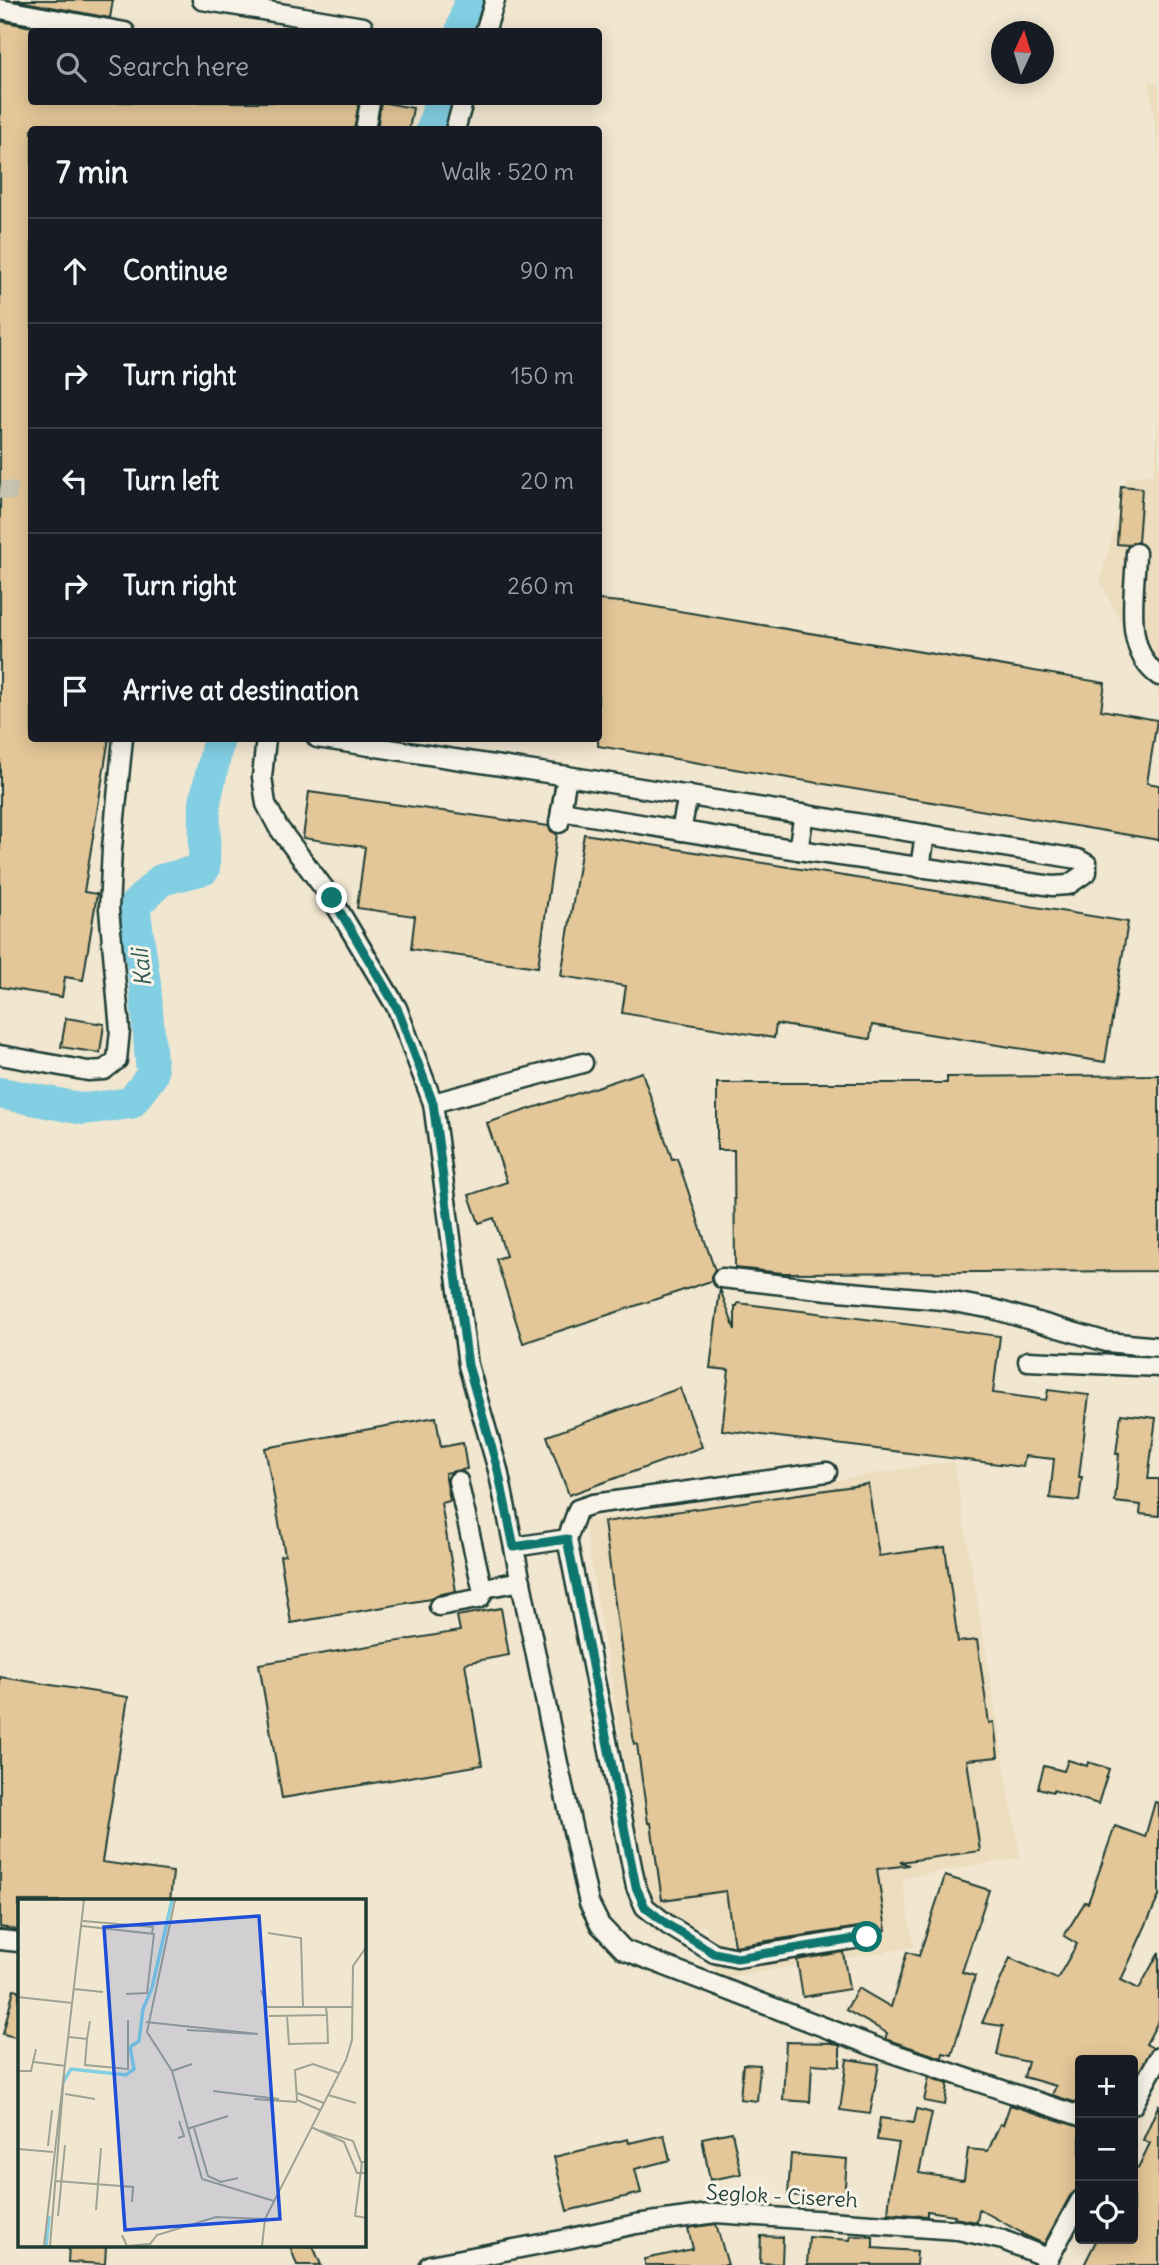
<!DOCTYPE html>
<html lang="en">
<head>
<meta charset="utf-8">
<style>
  body { margin:0; font-family:Delius,sans-serif; background:#20242c; color:#f1f3f6 }
  .controls { position:absolute; right:21px; bottom:21px; display:grid; overflow:hidden; border-radius:7px; box-shadow:0 4px 18px #0003 }
  .controls button { width:63px; height:63px; display:grid; place-items:center; padding:0; border:0; border-bottom:2px solid #363941; background:#171b24; color:#f1f3f6; font:35px sans-serif }
  .compass { position:absolute; left:991px; top:21px; width:63px; height:63px; border-radius:50%; background:#171b24; box-shadow:0 4px 18px #0003; rotate:4deg }
  .stop { position:absolute; width:21px; height:21px; margin:-16px; border:5px solid #0f766e; border-radius:50%; background:#fff }
  .stop.end { background:#0f766e; border-color:#fff; box-shadow:0 2px 7px #0008 }
  .list { margin:0; padding:0; list-style:none }
  h2 { display:flex; justify-content:space-between; align-items:center; height:91px; margin:0; padding:0 28px; font-size:30px }
  h2 small { font-size:23px; font-weight:400; color:#9ea1a6 }
  .list li { display:grid; grid-template-columns:46px 1fr auto; gap:21px; align-items:center; box-sizing:border-box; height:105px; padding:0 28px; border-top:2px solid #363941 }
  .list b { display:block; font-size:26px; white-space:nowrap }
  .list em { font-size:23px; font-style:normal; color:#9ea1a6 }
  .icon { flex:none; width:38px; height:38px; fill:none; stroke:currentColor; stroke-width:2; stroke-linecap:round; stroke-linejoin:round }
  .map { position:relative; flex:none; width:1159px; height:2265px; overflow:hidden }
  .search { position:absolute; background:#171b24; box-shadow:0 4px 18px #0003; left:28px; top:28px; width:574px; height:77px; display:flex; align-items:center; gap:18px; box-sizing:border-box; padding:0 24px; border-radius:7px; color:#9ea1a6; font-size:26px }
  .panel { position:absolute; background:#171b24; box-shadow:0 4px 18px #0003; left:28px; top:126px; width:574px; height:616px; border-radius:7px }
  .map>svg:first-child { display:block }
</style>
</head>
<body>
<div class="map">
<svg width="1159" height="2265" viewBox="0 0 1159 2265">
  <rect width="100%" height="100%" fill="#f1e6d0"/>
  <filter id="ink" filterUnits="userSpaceOnUse"><feTurbulence type="fractalNoise" baseFrequency=".0143" numOctaves="2"/><feDisplacementMap in="SourceGraphic" scale="14" xChannelSelector="R" yChannelSelector="G"/><feConvolveMatrix kernelMatrix="1 2 1 2 8 2 1 2 1" color-interpolation-filters="sRGB"/></filter>
  <g filter="url(#ink)">
    <g fill="#edddbf">
      <path d="M1149,82L1159,84V156Z"/>
      <path d="M1159,410V695L1100,582L1127,477L1154,474Z"/>
      <path d="M954,1461L1020,1858L902,1878L914,1947L716,1979L707,1925L653,1934L584,1521Z"/>
    </g>
    <g fill="none" stroke-linecap="round" stroke-linejoin="round">
      <g stroke="#82cee2" stroke-width="32">
        <path d="M461,32L470,0"/>
        <path d="M432,130L440,102"/>
        <path d="M0,1093L84,1109L131,1103L152,1075L145,984L134,906L161,880L204,869L205,802L219,738"/>
      </g>
    </g>
    <g fill="#e4c798" stroke="#1f3d34" stroke-width="2">
      <path d="M14,0H113L110,18Z"/>
      <path d="M0,21L59,32H32V102H359L354,130H32V738H109L84,892L97,894L83,980L65,977L62,997L0,987Z"/>
      <path d="M381,102L413,108L409,130H377Z"/>
      <path d="M1121,486L1142,488L1138,542L1128,545L1117,544Z"/>
      <path d="M598,600L632,603L1105,683L1101,710L1157,720L1147,783L1159,785V840L598,746Z"/>
      <path d="M309,792L548,826L551,831L557,834L538,967L411,949L415,916L357,908L365,847L303,838Z"/>
      <path d="M584,834L1128,922L1105,1062L872,1025L870,1039L776,1024L774,1038L622,1013L626,986L561,976Z"/>
      <path d="M66,1018L104,1024L100,1053L61,1047Z"/>
      <path d="M642,1072L672,1159L677,1158L713,1265L715,1270L711,1276V1281L523,1343L496,1259L506,1256L494,1218L479,1223L469,1195L507,1182L487,1123Z"/>
      <path d="M1159,1075V1271L783,1273L735,1268L734,1150H717V1083H947V1077Z"/>
      <path d="M720,1289L735,1330V1306H737L738,1303L1000,1336L993,1393L1046,1400L1048,1390L1089,1395L1079,1477H1082L1079,1501L1050,1498L1054,1459L1025,1456L1023,1467L722,1430L729,1370L710,1368Z"/>
      <path d="M680,1388L702,1447L569,1495L547,1436Z"/>
      <path d="M1121,1414L1156,1418L1148,1479H1159V1516L1140,1514L1141,1505L1115,1502L1119,1454H1116Z"/>
      <path d="M436,1417L441,1447L463,1443L467,1469L445,1473L450,1501L441,1503L456,1591L437,1595L430,1599L291,1623L280,1556L285,1555L265,1448Z"/>
      <path d="M868,1484L879,1556L945,1547L958,1642L977,1640L989,1723L994,1722L998,1757L967,1760L980,1851L900,1862L909,1865L877,1869L886,1930L877,1932L872,1927L865,1926L734,1946L726,1891L662,1900L651,1823H648L637,1744H634L604,1522Z"/>
      <path d="M501,1608L509,1655L465,1663L482,1765L282,1798L259,1664L460,1631L457,1616Z"/>
      <path d="M0,1677L128,1697L102,1862L173,1872L170,1901H19V1930L0,1927Z"/>
      <path d="M1068,1760L1087,1766L1088,1762L1109,1769L1098,1804L1053,1790V1792L1038,1788L1044,1766L1064,1771Z"/>
      <path d="M1155,1802L1159,1803V1896L1121,1980L1139,1989L1159,1952V2020L1146,2044L1153,2048L1133,2082V2060H1080V2104L1052,2095L1056,2086L1024,2077L1028,2062L997,2055L1003,2026L982,2023L1010,1958L1057,1979L1077,1944L1064,1936L1085,1902L1088,1903L1115,1826L1145,1837Z"/>
      <path d="M945,1876L989,1890L962,1972L975,1976L952,2055L943,2053L942,2058L885,2039L887,2033L846,2010L858,1988L891,2007L907,1952L919,1956Z"/>
      <path d="M843,1952L849,1989L803,1997L797,1960Z"/>
      <path d="M14,1989L19,1990V2038L3,2034Z"/>
      <path d="M786,2042L833,2043L840,2046V2066L812,2064L810,2102L783,2100Z"/>
      <path d="M847,2059L879,2064L870,2114L840,2110Z"/>
      <path d="M743,2064L760,2065L757,2101L740,2099Z"/>
      <path d="M929,2077L948,2084L945,2105L924,2101Z"/>
      <path d="M1159,2104V2265H1084L1097,2239H1133V2165L1138,2168L1150,2143L1143,2140Z"/>
      <path d="M1010,2105L1080,2127V2187L1070,2196L1044,2244L1022,2234V2233L979,2209L977,2222L954,2218L955,2215L927,2211V2216L888,2213L891,2183L899,2143L877,2140L880,2118L914,2123L917,2109L932,2113L919,2173L962,2180L964,2179L968,2149L988,2151L1000,2124L1003,2125Z"/>
      <path d="M732,2132L741,2174L710,2180L702,2138Z"/>
      <path d="M664,2135L670,2160L635,2169L641,2193L567,2211L554,2157L628,2139L629,2143Z"/>
      <path d="M791,2154L847,2159L844,2199L788,2195Z"/>
      <path d="M716,2224L728,2265H645V2259L693,2249L688,2228Z"/>
      <path d="M761,2236L783,2237L782,2264L760,2263Z"/>
      <path d="M851,2236L873,2237V2248L917,2251L916,2265H807L809,2237L850,2240Z"/>
      <path d="M69,2246H106L105,2264L68,2262Z"/>
      <path d="M290,2246H313L321,2265H297Z"/>
    </g>
    <g fill="none" stroke-linecap="round" stroke-linejoin="round">
      <path stroke="#c7c4b1" stroke-width="18" stroke-dasharray="18 9" stroke-linecap="butt" d="M0,489L32,494"/>
      <g stroke="#1f3d34" stroke-width="23">
        <g id="minor">
          <path d="M202,0L363,27L365,32"/>
          <path d="M0,9L125,32"/>
          <path d="M485,32L495,0"/>
          <path d="M365,130L370,102"/>
          <path d="M455,130L463,102"/>
          <path d="M1136,553C1135,594 1122,650 1159,676"/>
          <path d="M266,738L262,777L266,804L278,827L332,899L397,1008L433,1103L468,1365L498,1470L558,1763L589,1903L600,1925L624,1950L886,2051L1080,2116"/>
          <path d="M317,738L567,776L1078,859L1087,864V872L1068,885L1053,886L798,850L561,811"/>
          <path d="M559,823L567,776"/>
          <path d="M681,831L688,795"/>
          <path d="M798,850L804,814"/>
          <path d="M920,868L925,834"/>
          <path d="M0,1055L88,1071L104,1070L117,1060L120,1030L109,909L112,848L123,738"/>
          <path d="M433,1103L583,1063"/>
          <path d="M722,1278L828,1290L942,1300L993,1309L1107,1342L1159,1347"/>
          <path d="M1028,1361L1159,1367"/>
          <path d="M567,1539L636,1887L645,1907L668,1925L714,1953L737,1958L867,1937"/>
          <path d="M514,1547L567,1539L578,1509L593,1504L827,1472"/>
          <path d="M484,1588L521,1581"/>
          <path d="M439,1606L477,1599L480,1598L483,1592L458,1481"/>
          <path d="M0,1940L19,1942"/>
          <path d="M1133,2105L1159,2057"/>
          <path d="M430,2265L567,2239L636,2224L716,2213L958,2230L1003,2240L1048,2258"/>
          <path d="M1045,2265L1080,2201"/>
        </g>
      </g>
      <use href="#minor" stroke="#f7f3e8" stroke-width="18"/>
    </g>
  </g>
  <g fill="none" stroke-linecap="round" stroke-linejoin="round" filter="url(#ink)">
    <path stroke="#0f766e" stroke-width="9" d="M332,898L397,1008L433,1103L468,1365L498,1470L514,1547L567,1539L636,1887L645,1907L668,1925L714,1953L737,1958L867,1937"/>
  </g>
  <g text-anchor="middle" dominant-baseline="central" stroke-width="6" stroke-linejoin="round" paint-order="stroke">
    <g font-size="21" fill="#1f3d34" stroke="#f7f3e8">
      <text transform="translate(782 2196) rotate(3)">Seglok - Cisereh</text>
    </g>
    <g font-size="23" font-style="italic" fill="#335a57" stroke="#f7f3e8">
      <text transform="translate(141 968) rotate(-96)">Kali</text>
    </g>
  </g>
  <g transform="translate(18 1899)">
    <rect width="348" height="348" fill="#f1e6d0"/>
    <path fill="none" stroke="#82cee2" stroke-width="3.5" d="M45,183L53,170L108,176L116,170L112,148L121,142L125,110L134,89L154,1M28,347L31,317"/>
    <path fill="none" stroke="#9da292" stroke-width="2" d="M157,1L129,133L154,172L184,280L256,302M65,22L135,28L134,34M64,27L136,35L129,94L108,95M250,34L283,39L285,108M56,90L85,93M243,91L249,108H334M0,98L54,104M251,117L309,116L308,109M269,117L271,145L310,144L309,116M128,123L240,135M169,131L240,135M51,138L69,140L72,122M69,140L67,166L110,170V121M16,163L48,167M0,172H13L18,150M154,172L174,165M195,192L261,200M279,194L306,204M47,195L77,200M310,196L338,204M236,200L279,203M302,211L279,201L277,171L295,165L321,174M293,228L326,243L339,274H349M176,229L190,277L203,283L220,279M169,230L210,217M303,232L335,242L343,263H349M160,239L166,237L161,222M30,247L34,211M0,250L35,253M344,263L337,317L349,319M38,282L115,288L114,303M78,311L83,249M40,317L47,246M104,336L109,347L132,345L139,336L198,318L247,320M26,347L66,1M32,347L46,177M244,347L247,320L328,161L334,141L335,67L349,47"/>
    <path fill="#1d4ed8" fill-opacity="0.15" stroke="#1d4ed8" stroke-width="3.5" d="M241,17L262,320L107,331L86,28Z"/>
    <rect width="348" height="348" fill="none" stroke="#1f3d34" stroke-width="3.5"/>
  </g>
</svg>
<div class="controls">
<button>+</button>
<button>−</button>
<button><svg class="icon" aria-label="locate" viewBox="0 0 24 24"><circle cx="12" cy="12" r="6"/><path d="M12 2v4M12 18v4M2 12h4M18 12h4"/></svg></button>
</div>
<svg class="compass" viewBox="-18 -18 36 36"><path d="M0-13l5 13h-10z" fill="#e53935"/><path d="M0 13l5-13h-10z" fill="#9ea1a6"/></svg>
<div class="stop" style="left:867px;top:1937px"></div>
<div class="stop end" style="left:332px;top:898px"></div>
<div class="search"><svg class="icon" aria-label="search" viewBox="0 0 24 24"><circle cx="10" cy="10" r="6"/><path d="M15 15l6 6"/></svg>Search here</div>
<section class="panel">
<h2>7 min<small>Walk · 520 m</small></h2>
<ul class="list">
<li><svg class="icon" aria-label="ahead" viewBox="0 0 24 24"><path d="M12 20V5M6 11l6-6 6 6"/></svg><div><b>Continue</b></div><em>90 m</em></li>
<li><svg class="icon" aria-label="right" viewBox="0 0 24 24"><path d="M7 20v-9h11M14 6l5 5-5 5"/></svg><div><b>Turn right</b></div><em>150 m</em></li>
<li><svg class="icon" aria-label="left" viewBox="0 0 24 24"><path d="M17 20v-9H6M10 6l-5 5 5 5"/></svg><div><b>Turn left</b></div><em>20 m</em></li>
<li><svg class="icon" aria-label="right" viewBox="0 0 24 24"><path d="M7 20v-9h11M14 6l5 5-5 5"/></svg><div><b>Turn right</b></div><em>260 m</em></li>
<li><svg class="icon" aria-label="arrive" viewBox="0 0 24 24"><path d="M6 21V4h12l-3 4 3 4H6"/></svg><div><b>Arrive at destination</b></div></li>
</ul>
</section>
</div>
</body>
</html>
